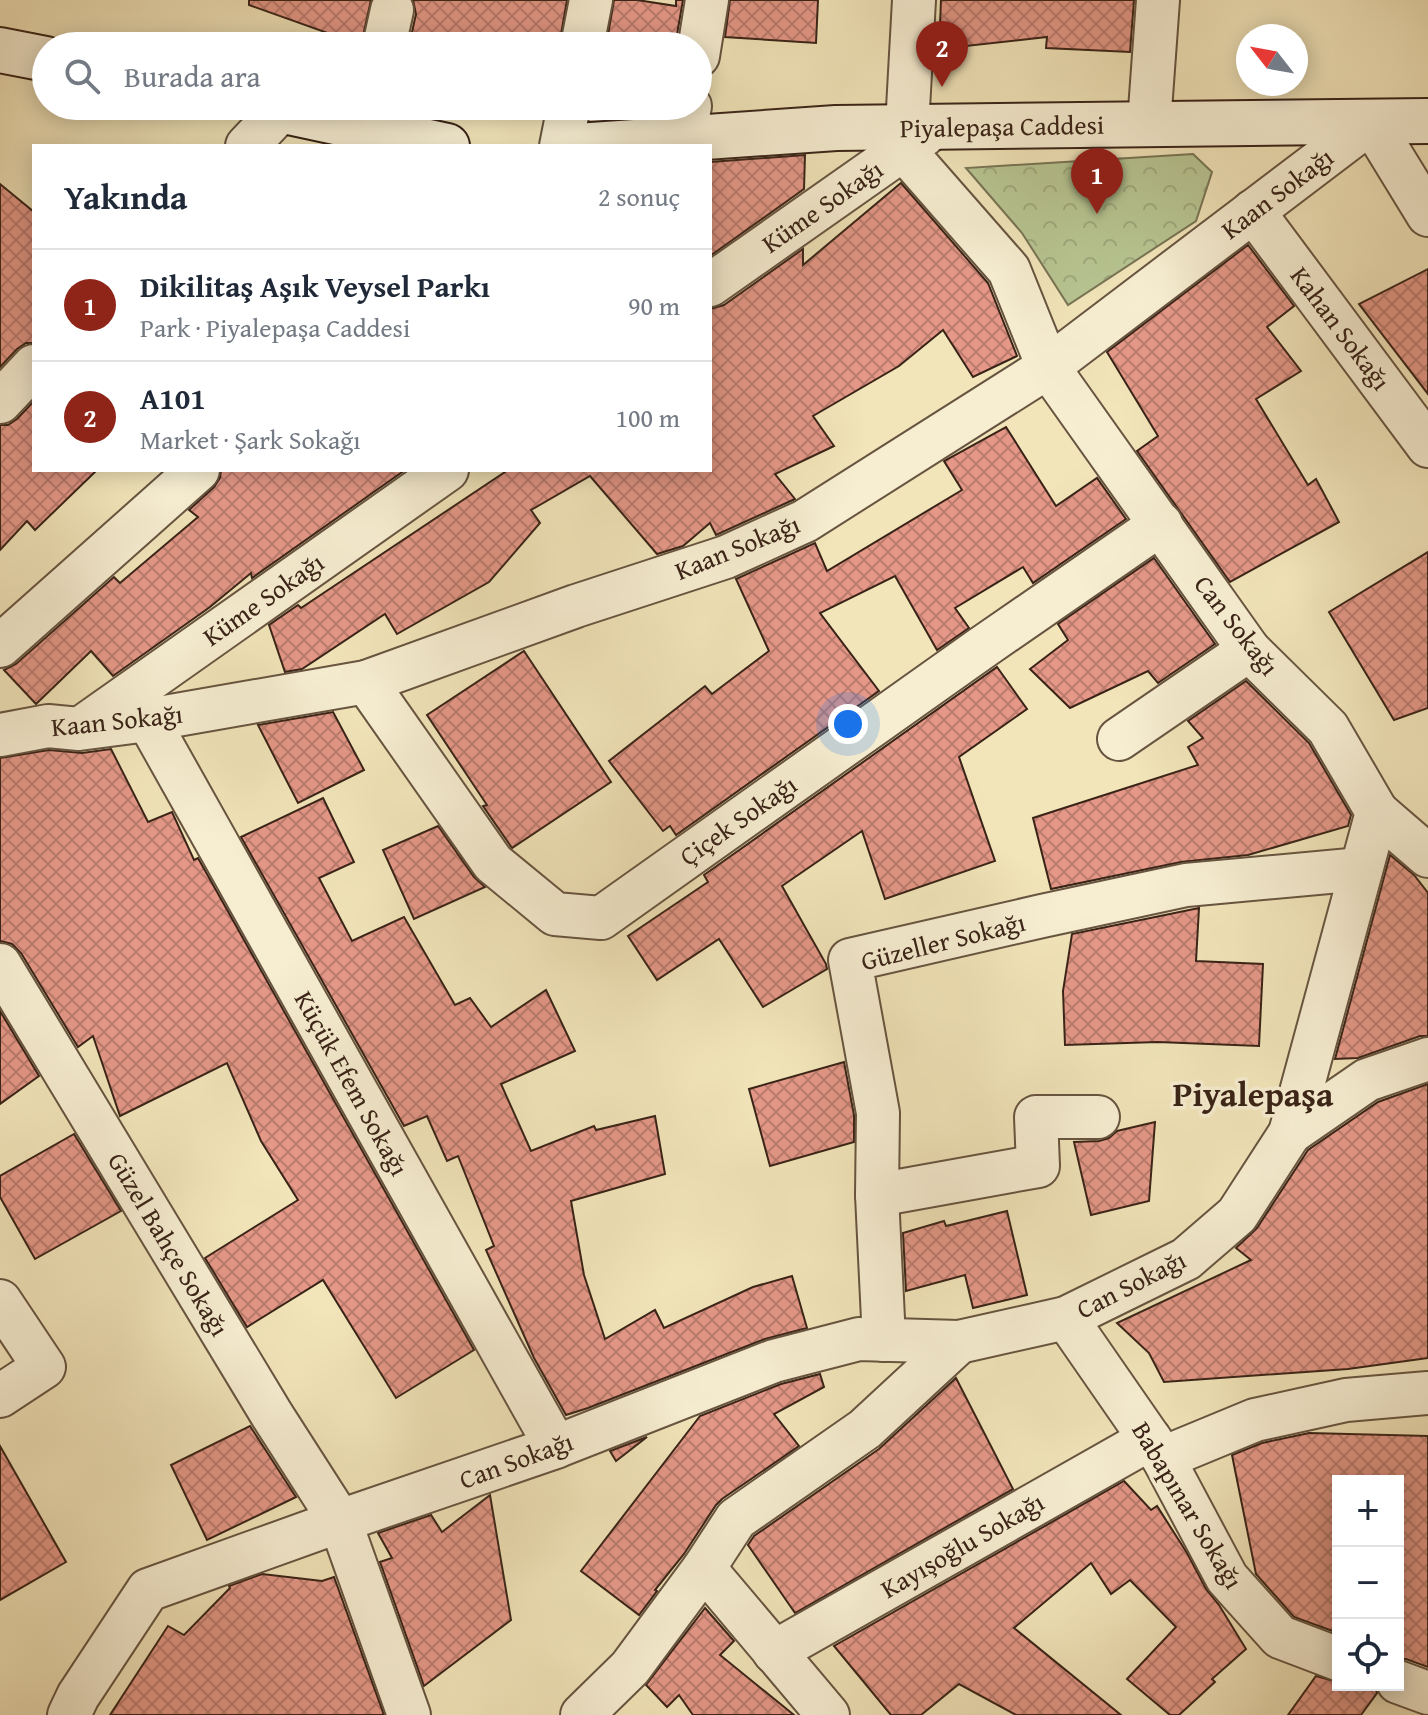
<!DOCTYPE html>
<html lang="tr">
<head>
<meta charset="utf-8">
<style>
  body { margin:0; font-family:"Gentium Book Plus",serif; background:#f6f6f7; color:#1f2937 }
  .controls { position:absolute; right:24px; bottom:24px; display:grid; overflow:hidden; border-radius:0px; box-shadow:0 4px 20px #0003 }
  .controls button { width:72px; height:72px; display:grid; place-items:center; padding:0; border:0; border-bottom:2px solid #e0e1e3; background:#fff; color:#1f2937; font:40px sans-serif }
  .compass { position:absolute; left:1236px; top:24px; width:72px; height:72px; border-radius:50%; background:#fff; box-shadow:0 4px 20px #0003; rotate:301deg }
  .you { position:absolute; left:848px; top:724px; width:28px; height:28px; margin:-20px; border:6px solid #fff; border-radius:50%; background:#1a73e8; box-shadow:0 0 0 12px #1a73e833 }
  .badge { display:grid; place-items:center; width:52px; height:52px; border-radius:50%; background:#8f2418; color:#fff; font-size:26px; font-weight:700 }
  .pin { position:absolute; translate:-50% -66px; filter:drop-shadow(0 2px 4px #0008) }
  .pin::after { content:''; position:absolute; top:42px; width:28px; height:24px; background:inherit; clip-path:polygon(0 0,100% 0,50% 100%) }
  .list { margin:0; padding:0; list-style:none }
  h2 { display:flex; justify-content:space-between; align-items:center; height:104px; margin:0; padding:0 32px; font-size:34px }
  h2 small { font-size:26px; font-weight:400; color:#747a83 }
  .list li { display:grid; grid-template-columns:52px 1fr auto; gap:24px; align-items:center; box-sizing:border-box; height:112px; padding:0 32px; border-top:2px solid #e0e1e3 }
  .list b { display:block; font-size:30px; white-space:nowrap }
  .list p { margin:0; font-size:26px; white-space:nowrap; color:#747a83 }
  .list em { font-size:26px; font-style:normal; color:#747a83 }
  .icon { flex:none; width:44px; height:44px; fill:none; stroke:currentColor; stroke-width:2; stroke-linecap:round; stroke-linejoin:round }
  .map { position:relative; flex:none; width:1428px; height:1715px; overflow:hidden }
  .search { position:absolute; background:#fff; box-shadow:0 4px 20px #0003; left:32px; top:32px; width:680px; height:88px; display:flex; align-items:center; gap:20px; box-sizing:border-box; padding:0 28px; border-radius:44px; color:#747a83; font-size:30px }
  .panel { position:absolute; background:#fff; box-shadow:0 4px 20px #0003; left:32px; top:144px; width:680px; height:328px; border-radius:0px }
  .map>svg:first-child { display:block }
</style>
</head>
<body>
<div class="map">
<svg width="1428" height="1715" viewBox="0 0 1428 1715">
  <defs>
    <pattern id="park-crowns" width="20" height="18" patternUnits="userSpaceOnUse" patternTransform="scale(2)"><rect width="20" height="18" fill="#b7c592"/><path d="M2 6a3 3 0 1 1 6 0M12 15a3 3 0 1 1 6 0" fill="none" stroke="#9ea97d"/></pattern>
    <pattern id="building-cross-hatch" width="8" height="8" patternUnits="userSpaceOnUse" patternTransform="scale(2)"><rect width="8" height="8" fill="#e59888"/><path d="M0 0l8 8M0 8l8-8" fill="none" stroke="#bb7c6e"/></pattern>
  </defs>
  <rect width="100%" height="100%" fill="#f2e5ba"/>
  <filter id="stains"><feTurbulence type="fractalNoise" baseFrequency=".0025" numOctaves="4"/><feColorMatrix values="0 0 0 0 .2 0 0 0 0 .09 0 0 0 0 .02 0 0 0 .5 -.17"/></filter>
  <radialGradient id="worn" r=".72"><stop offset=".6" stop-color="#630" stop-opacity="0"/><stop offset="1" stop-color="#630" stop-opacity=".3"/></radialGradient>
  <path fill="url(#park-crowns)" stroke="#787454" stroke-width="2" d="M1193,154L1212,172L1196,221L1068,305L1022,233L966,168Z"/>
  <g fill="url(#building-cross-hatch)" stroke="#392317" stroke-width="2">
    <path d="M249,0H371L361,45L249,5Z"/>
    <path d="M413,0H567L559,46H409L416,14Z"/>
    <path d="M614,0H637L676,6V0H683L675,46H606Z"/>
    <path d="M730,0H818L816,43L725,37Z"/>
    <path d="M941,0H1134L1130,52L1046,48L1047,37L939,49Z"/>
    <path d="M805,155L804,189L710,256V162Z"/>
    <path d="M901,183L988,283L1017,356L973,377L943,330L899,366L813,416L834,446L775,474L795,499L716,535L710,523L683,546L657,554L590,476L531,510L540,523L489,582L397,634L385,614L302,669L285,672L269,625L298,605L301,608L508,470H710V309L724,305L803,249V265Z"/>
    <path d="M0,184L34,212V343H26L17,349L0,367Z"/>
    <path d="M1248,245L1294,306L1267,327L1301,371L1256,399L1308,485L1316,479L1339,522L1230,582L1137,451L1158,436L1107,352Z"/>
    <path d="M1428,269V394L1359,304Z"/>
    <path d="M34,401V470H97L35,530L27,521L0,550V425H8L17,419Z"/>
    <path d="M1006,427L1056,506L1097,478L1126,519L1033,583L1023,567L955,608L969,628L937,650L895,576L820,613L879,691L676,835L670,826L663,831L609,761L705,686L712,694L769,651L736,579L815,543L827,571L962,490L944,461Z"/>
    <path d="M221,470H405L252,578L251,573L210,607L113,676L91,651L36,704L4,670L16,664L114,577L120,583L198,517L189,510L214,487L220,478Z"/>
    <path d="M1428,552V708L1394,720L1329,612Z"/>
    <path d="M1154,558L1215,644L1158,683L1148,671L1070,708L1030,669L1068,640L1058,624Z"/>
    <path d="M524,651L611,782L512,848L483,806L487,805L427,715Z"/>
    <path d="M997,667L1027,709L959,757L995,861L885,899L862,831L782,886L826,964L827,969L763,1007L719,939L657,980L628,936L708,882L704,875Z"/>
    <path d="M1246,681L1309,743L1351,815L1348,826L1248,855L1181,862L1051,889L1033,818L1198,765L1188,747L1203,738L1188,721Z"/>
    <path d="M333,712L364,770L298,803L258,725Z"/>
    <path d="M111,749L148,822L172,812L194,860L198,858L474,1350L396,1398L323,1280L247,1327L205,1258L298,1200L261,1141L227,1063L120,1116L93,1036L78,1047L21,953L12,944L0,941V758L49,750L82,753Z"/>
    <path d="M323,798L354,862L319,878L352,941L404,917L455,1005L470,998L491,1027L546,990L575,1051L501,1084L531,1151L594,1126L596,1130L655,1116L665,1174L571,1201L584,1275L605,1339L655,1310L664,1328L753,1287L792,1276L807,1328L765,1339L588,1408L566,1415L534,1358L486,1250L494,1246L458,1156L447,1161L427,1116L404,1126L241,837Z"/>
    <path d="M438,826L474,877L485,887L414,919L383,850Z"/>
    <path d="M1390,855L1414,875L1428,893V1036H1420L1358,1058L1335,1059Z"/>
    <path d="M1199,908L1196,961L1263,964L1259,1046L1158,1042L1065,1045L1063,991L1072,934Z"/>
    <path d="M0,1011L39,1076L0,1104Z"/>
    <path d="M844,1062L854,1115V1142L770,1166L749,1089Z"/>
    <path d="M1428,1084V1358L1348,1369L1164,1382L1149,1353L1117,1323L1251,1260L1236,1248L1257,1228L1308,1150L1378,1102Z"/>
    <path d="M1155,1122L1149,1201L1091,1215L1074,1142L1099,1141L1109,1138L1117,1131Z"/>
    <path d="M74,1134L121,1211L35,1259L0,1197V1176Z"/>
    <path d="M1007,1211L1027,1295L973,1308L965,1275L906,1291L903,1233L944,1221L946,1226Z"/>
    <path d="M820,1374L824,1387L774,1414L799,1446L722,1499L716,1505L684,1554L655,1590L657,1591L639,1615L581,1571L700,1416L781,1384Z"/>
    <path d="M956,1378L1013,1489L795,1613L748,1545L754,1536L879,1449Z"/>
    <path d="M250,1426L296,1497L207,1540L171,1465Z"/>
    <path d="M1309,1433L1428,1436V1667L1406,1659H1398V1481H1338V1633L1294,1617L1256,1574L1232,1455L1262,1443Z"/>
    <path d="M647,1437L616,1461L610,1451Z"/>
    <path d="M0,1446L66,1562L0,1600Z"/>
    <path d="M1124,1481L1151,1510L1157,1506L1187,1553L1206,1589L1219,1605L1246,1649L1212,1679L1215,1682L1179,1715H1170L1127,1679L1176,1627L1130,1580L1111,1594L1091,1563L1014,1628L1121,1715H1016L959,1684L921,1715H891L834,1646Z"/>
    <path d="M490,1495L511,1620L424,1686L380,1562L392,1558L378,1533L431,1515L442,1532Z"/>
    <path d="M262,1574L322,1581L334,1577L384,1715H110L168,1626L184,1635L230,1588L229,1586Z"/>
    <path d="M705,1608L734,1641L720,1655L794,1715H693L679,1695L667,1707L646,1685Z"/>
    <path d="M1316,1676L1338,1682V1685H1374L1377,1693L1361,1715H1288Z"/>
  </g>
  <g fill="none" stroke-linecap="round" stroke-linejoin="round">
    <g stroke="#675440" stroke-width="46">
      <g id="street">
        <path d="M384,46L392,10"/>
        <path d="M582,46L591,0"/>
        <path d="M698,56L707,0"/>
        <path d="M1149,124L1158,0"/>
        <path d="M907,127L914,0"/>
        <path d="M684,139L690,106"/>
        <path d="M247,146L281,110"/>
        <path d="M561,146L569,106"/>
        <path d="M1253,211L1428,446"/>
        <path d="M710,285L925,134"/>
        <path d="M0,402L34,366"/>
        <path d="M0,646L198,470"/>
        <path d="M366,682L493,863L555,914L601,918L983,647L1161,524"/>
        <path d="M148,720L556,1447"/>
        <path d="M84,726L447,470"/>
        <path d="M0,735L48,726L79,729L148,720L366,682L576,606L726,557L805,521L1048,367L1371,122L1428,215"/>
        <path d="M1119,739L1249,650"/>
        <path d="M1377,812L1428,856"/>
        <path d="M0,965L272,1415L340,1521L409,1715"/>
        <path d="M1290,1133L1367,1080L1428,1059"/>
        <path d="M877,1195L1038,1166L1036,1117H1098"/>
        <path d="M0,1301L44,1367L0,1396"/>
        <path d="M1066,1318L1163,1458L1227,1578L1280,1637L1338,1659"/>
        <path d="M884,1340L877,1195L878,1113L850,960L1042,916L1186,885L1361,869"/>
        <path d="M1163,1458L1255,1420L1346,1400L1428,1393"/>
        <path d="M704,1568L828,1715"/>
        <path d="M774,1652L1150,1439"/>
        <path d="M1398,1682L1428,1693"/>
        <path d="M69,1715L78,1696L148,1590L340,1521L550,1449L774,1361L859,1339L959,1342L1066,1318L1186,1259L1237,1215L1290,1133L1377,812L1328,728L1249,650L1048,367L1009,270L903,149"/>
        <path d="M582,1715L630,1668L704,1568L736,1519L865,1429L959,1342"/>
      </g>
    </g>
    <g stroke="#392317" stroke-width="48">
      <g id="secondary">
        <path d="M0,50L46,59"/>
        <path d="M261,106L447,146"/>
        <path d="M577,146L836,128L1428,121"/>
      </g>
    </g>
    <use href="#street" stroke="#f7eed2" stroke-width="42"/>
    <use href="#secondary" stroke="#f7eed2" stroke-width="44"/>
  </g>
  <g text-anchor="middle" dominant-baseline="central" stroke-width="7" stroke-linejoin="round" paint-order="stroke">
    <g font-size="26" fill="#392317" stroke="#f7eed2">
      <text transform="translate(1002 126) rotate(-1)">Piyalepaşa Caddesi</text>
      <text transform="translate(1277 193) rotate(-37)">Kaan Sokağı</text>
      <text transform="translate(822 206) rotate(-35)">Küme Sokağı</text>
      <text transform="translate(1341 328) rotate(53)">Kahan Sokağı</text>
      <text transform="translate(737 547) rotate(-22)">Kaan Sokağı</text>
      <text transform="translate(263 599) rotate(-35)">Küme Sokağı</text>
      <text transform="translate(1237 625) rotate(52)">Can Sokağı</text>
      <text transform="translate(117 720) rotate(-6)">Kaan Sokağı</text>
      <text transform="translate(738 820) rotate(-35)">Çiçek Sokağı</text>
      <text transform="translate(943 941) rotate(-14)">Güzeller Sokağı</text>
      <text transform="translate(352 1083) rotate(61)">Küçük Efem Sokağı</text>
      <text transform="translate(169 1244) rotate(59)">Güzel Bahçe Sokağı</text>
      <text transform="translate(1131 1284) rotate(-27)">Can Sokağı</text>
      <text transform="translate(516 1460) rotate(-20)">Can Sokağı</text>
      <text transform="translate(1188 1505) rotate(59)">Babapınar Sokağı</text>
      <text transform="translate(962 1545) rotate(-30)">Kayışoğlu Sokağı</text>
    </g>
    <g font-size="34" font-weight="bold" fill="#392317" stroke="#f7eed2">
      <text x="1253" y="1093">Piyalepaşa</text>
    </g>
  </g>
  <rect width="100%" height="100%" filter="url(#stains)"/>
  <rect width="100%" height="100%" fill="url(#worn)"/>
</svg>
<div class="controls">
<button>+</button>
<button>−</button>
<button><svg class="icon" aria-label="locate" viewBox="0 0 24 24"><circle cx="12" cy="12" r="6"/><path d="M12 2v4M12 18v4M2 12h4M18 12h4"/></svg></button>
</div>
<svg class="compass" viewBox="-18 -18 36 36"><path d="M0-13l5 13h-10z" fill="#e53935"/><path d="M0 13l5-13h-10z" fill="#747a83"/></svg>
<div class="you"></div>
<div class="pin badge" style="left:1097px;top:214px">1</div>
<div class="pin badge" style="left:942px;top:87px">2</div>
<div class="search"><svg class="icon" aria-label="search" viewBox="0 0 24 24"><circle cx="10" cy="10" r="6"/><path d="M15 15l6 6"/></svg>Burada ara</div>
<section class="panel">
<h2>Yakında<small>2 sonuç</small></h2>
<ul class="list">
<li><span class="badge">1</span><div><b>Dikilitaş Aşık Veysel Parkı</b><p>Park · Piyalepaşa Caddesi</p></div><em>90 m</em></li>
<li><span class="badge">2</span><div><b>A101</b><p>Market · Şark Sokağı</p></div><em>100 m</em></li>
</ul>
</section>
</div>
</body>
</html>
